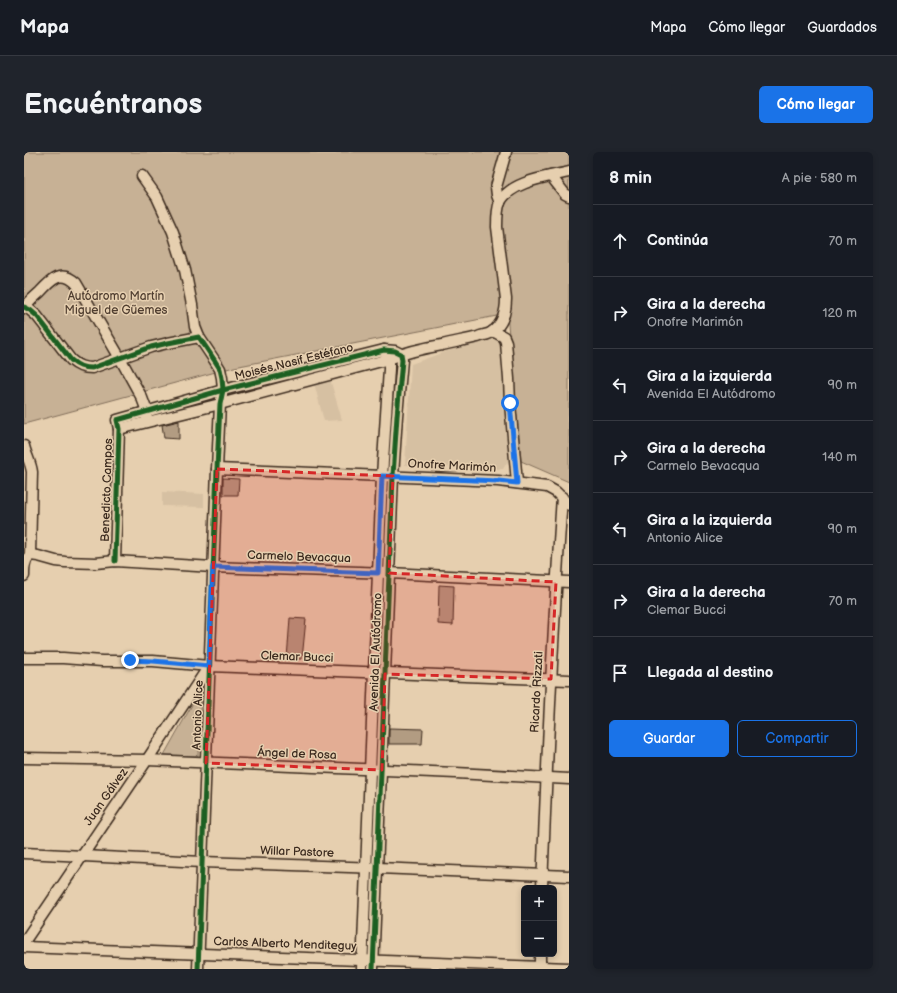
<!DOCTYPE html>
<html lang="es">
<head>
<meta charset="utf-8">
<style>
  body { margin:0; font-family:"Balsamiq Sans",sans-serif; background:#20242c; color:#f1f3f6 }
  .controls { position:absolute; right:12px; bottom:12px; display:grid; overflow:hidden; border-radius:6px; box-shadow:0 2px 6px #0003 }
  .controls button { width:36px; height:36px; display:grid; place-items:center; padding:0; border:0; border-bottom:1px solid #363941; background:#171b24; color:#f1f3f6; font:20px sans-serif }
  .stop { position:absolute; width:12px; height:12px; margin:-9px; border:3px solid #1a73e8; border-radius:50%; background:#fff }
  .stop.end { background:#1a73e8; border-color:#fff; box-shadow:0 1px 4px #0008 }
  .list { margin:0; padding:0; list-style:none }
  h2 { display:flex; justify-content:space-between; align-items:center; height:52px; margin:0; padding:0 16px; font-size:17px }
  h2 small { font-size:13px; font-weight:400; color:#9ea1a6 }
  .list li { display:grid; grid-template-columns:26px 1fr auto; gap:12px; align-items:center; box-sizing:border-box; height:72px; padding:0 16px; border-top:1px solid #363941 }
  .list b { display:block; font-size:15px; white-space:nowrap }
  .list p { margin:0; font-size:13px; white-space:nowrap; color:#9ea1a6 }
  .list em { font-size:13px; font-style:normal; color:#9ea1a6 }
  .actions { display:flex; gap:8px; padding:12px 16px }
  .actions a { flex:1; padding:9px 0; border:1px solid #1a73e8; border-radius:6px; text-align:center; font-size:14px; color:#1a73e8 }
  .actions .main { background:#1a73e8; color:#fff }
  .icon { flex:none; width:22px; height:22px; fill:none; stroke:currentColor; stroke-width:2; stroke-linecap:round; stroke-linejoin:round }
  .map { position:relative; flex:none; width:545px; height:817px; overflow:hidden; border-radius:6px }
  header { display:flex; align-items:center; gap:24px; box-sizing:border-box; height:56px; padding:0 20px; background:#171b24; border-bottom:1px solid #363941 }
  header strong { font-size:19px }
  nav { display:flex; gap:22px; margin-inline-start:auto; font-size:14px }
  .intro { display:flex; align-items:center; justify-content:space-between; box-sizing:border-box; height:96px; padding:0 24px }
  h1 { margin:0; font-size:28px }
  .button { padding:10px 18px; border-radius:6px; background:#1a73e8; color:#fff; font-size:14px; font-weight:700 }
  main { display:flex; gap:24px; padding:0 24px }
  aside { flex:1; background:#171b24; border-radius:6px; box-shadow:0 2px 6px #0003 }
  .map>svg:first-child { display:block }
</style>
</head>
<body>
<header>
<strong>Mapa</strong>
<nav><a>Mapa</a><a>Cómo llegar</a><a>Guardados</a></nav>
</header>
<div class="intro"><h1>Encuéntranos</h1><a class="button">Cómo llegar</a></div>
<main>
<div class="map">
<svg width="545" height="817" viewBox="0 0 545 817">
  <rect width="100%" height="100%" fill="#e6cfaf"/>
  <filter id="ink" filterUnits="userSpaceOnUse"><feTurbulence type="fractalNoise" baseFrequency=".025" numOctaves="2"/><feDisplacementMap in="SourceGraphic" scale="8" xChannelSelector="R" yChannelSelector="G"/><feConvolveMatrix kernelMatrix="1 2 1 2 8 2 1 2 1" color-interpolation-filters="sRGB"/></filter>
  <g filter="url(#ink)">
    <g fill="#d6c0a2">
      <path d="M463,185L479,191L484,309L479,317L381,313L387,212Z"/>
      <path d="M306,227L318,268L300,269L290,231Z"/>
      <path d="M138,340L180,342V355L138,354Z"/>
    </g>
    <g fill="#c7b195" stroke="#816e5a">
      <path d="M0,0H545V330L497,309L483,162L210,215L0,272Z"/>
      <path d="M358,203L359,207L215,243L213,239Z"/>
      <path d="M177,537L174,604L140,603Z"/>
    </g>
    <g fill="#b29c82" stroke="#3b2a1e">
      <path d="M155,269V287L140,286L138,273Z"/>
      <path d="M199,326L215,327L214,343H199Z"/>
      <path d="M415,433L430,434L429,473L414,472Z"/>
      <path d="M266,466L282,467L278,507H263Z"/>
      <path d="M365,576L399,577L398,592H365Z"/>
    </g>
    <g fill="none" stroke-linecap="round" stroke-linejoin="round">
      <g stroke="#3b2a1e" stroke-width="13">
        <g id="minor">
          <path d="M118,24L133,45L149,80L161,118L168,153L171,175L175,185"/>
          <path d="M527,24L541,42L545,44"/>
          <path d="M476,51L473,43L472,35L482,0"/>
          <path d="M0,155L6,158L13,164L47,208C54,214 59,216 68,216L127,195L144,191L175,185L191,209L196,217L198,226L199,238L196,252L193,317L174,817"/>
          <path d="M0,156C5,150 10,145 16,140C27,128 37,117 52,131L96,206L118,246L121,254L123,266"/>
          <path d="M469,179L480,185L482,190L485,227L486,251L493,331"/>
          <path d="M95,277L196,252L365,207C382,200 400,196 418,193C430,190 442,188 454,185C458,183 464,183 468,180C479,172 482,160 482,147L473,75C473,67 473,57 476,50C487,29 524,25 545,20"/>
          <path d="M0,294C2,303 7,311 8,320L6,403C0,409 0,417 0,424"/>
          <path d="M193,317L474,329L523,335L532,340L545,353"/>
          <path d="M6,403L14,404L32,409L41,410L72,411L91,409L189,415L365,421L545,430"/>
          <path d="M91,409L95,277L93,268L199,238L360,198L371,199L377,202L378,208L373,264L369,324L349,817"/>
          <path d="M0,506H39L78,509H129L185,514L545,528"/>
          <path d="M0,606L123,608L432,621L545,627"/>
          <path d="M0,701L178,710L354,716L545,724"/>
          <path d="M518,736C523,606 529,475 538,345"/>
          <path d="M0,790L123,608L185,514"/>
          <path d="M0,795L545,816"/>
          <path d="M338,817L354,421L358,324L365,217V207L360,198"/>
          <path d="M516,817V802"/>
        </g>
      </g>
      <use href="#minor" stroke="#e6cfaf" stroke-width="10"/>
      <g stroke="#e6cfaf" stroke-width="8">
        <g id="cycleway">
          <path d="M0,155L6,158L13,164L47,208C54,214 59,216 68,216L127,195L144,191L175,185L191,209L196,217L198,226L199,238L196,252L193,317L174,817"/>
          <path d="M91,409L95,277L93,268L199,238L360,198L371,199L377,202L378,208L373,264L369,324L349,817"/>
        </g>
      </g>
      <use href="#cycleway" stroke="#1b5e20" stroke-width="5"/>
    </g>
  </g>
  <g fill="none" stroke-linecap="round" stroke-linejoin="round" filter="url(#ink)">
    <path stroke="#1a73e8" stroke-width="5" d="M106,508L129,509L185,514L189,415L354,421L358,324L474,329L493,331L486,251"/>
  </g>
  <path fill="#d62828" fill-opacity="0.2" stroke="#d62828" stroke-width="3" stroke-dasharray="8 5" stroke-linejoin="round" d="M193,317L369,324L365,421L532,430L527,527L361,522L358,618L182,611Z"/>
  <g text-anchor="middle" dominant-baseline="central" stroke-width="3" stroke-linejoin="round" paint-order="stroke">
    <g font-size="12" fill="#503e30" stroke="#e6cfaf">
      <text x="92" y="144">Autódromo Martín<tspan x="92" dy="14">Miguel de Güemes</tspan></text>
    </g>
    <g font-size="12" fill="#3b2a1e" stroke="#e6cfaf">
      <text transform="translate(270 210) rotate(-14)">Moisés Nasif Estéfano</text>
      <text transform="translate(428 314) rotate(3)">Onofre Marimón</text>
      <text transform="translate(83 338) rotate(-88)">Benedicto Campos</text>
      <text transform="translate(275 405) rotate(2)">Carmelo Bevacqua</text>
      <text transform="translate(352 500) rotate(-88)">Avenida El Autódromo</text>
      <text transform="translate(273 505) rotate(2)">Clemar Bucci</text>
      <text transform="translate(513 540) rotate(-87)">Ricardo Rizzati</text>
      <text transform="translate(174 563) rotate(-88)">Antonio Alice</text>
      <text transform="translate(273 602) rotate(2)">Ángel de Rosa</text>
      <text transform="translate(82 645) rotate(-55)">Juan Gálvez</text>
      <text transform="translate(273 700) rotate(2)">Willar Pastore</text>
      <text transform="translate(261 792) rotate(2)">Carlos Alberto Menditeguy</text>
    </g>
  </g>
</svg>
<div class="controls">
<button>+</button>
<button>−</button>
</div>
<div class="stop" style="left:486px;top:251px"></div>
<div class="stop end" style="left:106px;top:508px"></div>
</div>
<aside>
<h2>8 min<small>A pie · 580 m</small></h2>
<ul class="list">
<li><svg class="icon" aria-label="ahead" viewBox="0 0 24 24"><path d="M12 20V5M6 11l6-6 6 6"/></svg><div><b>Continúa</b></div><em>70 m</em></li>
<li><svg class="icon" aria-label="right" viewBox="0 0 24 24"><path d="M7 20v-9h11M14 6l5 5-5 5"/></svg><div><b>Gira a la derecha</b><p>Onofre Marimón</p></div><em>120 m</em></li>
<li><svg class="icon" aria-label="left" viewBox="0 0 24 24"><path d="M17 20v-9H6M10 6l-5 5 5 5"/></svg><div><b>Gira a la izquierda</b><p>Avenida El Autódromo</p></div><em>90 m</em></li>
<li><svg class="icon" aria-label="right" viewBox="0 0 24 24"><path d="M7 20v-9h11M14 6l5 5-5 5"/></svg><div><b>Gira a la derecha</b><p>Carmelo Bevacqua</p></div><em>140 m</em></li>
<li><svg class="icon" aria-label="left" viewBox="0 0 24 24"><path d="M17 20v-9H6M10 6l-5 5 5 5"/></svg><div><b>Gira a la izquierda</b><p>Antonio Alice</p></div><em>90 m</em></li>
<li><svg class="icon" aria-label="right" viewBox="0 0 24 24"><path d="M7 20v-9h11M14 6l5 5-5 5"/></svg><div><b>Gira a la derecha</b><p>Clemar Bucci</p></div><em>70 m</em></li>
<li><svg class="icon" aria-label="arrive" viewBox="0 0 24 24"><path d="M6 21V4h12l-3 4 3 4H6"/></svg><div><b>Llegada al destino</b></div></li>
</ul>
<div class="actions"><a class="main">Guardar</a><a>Compartir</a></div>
</aside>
</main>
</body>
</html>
